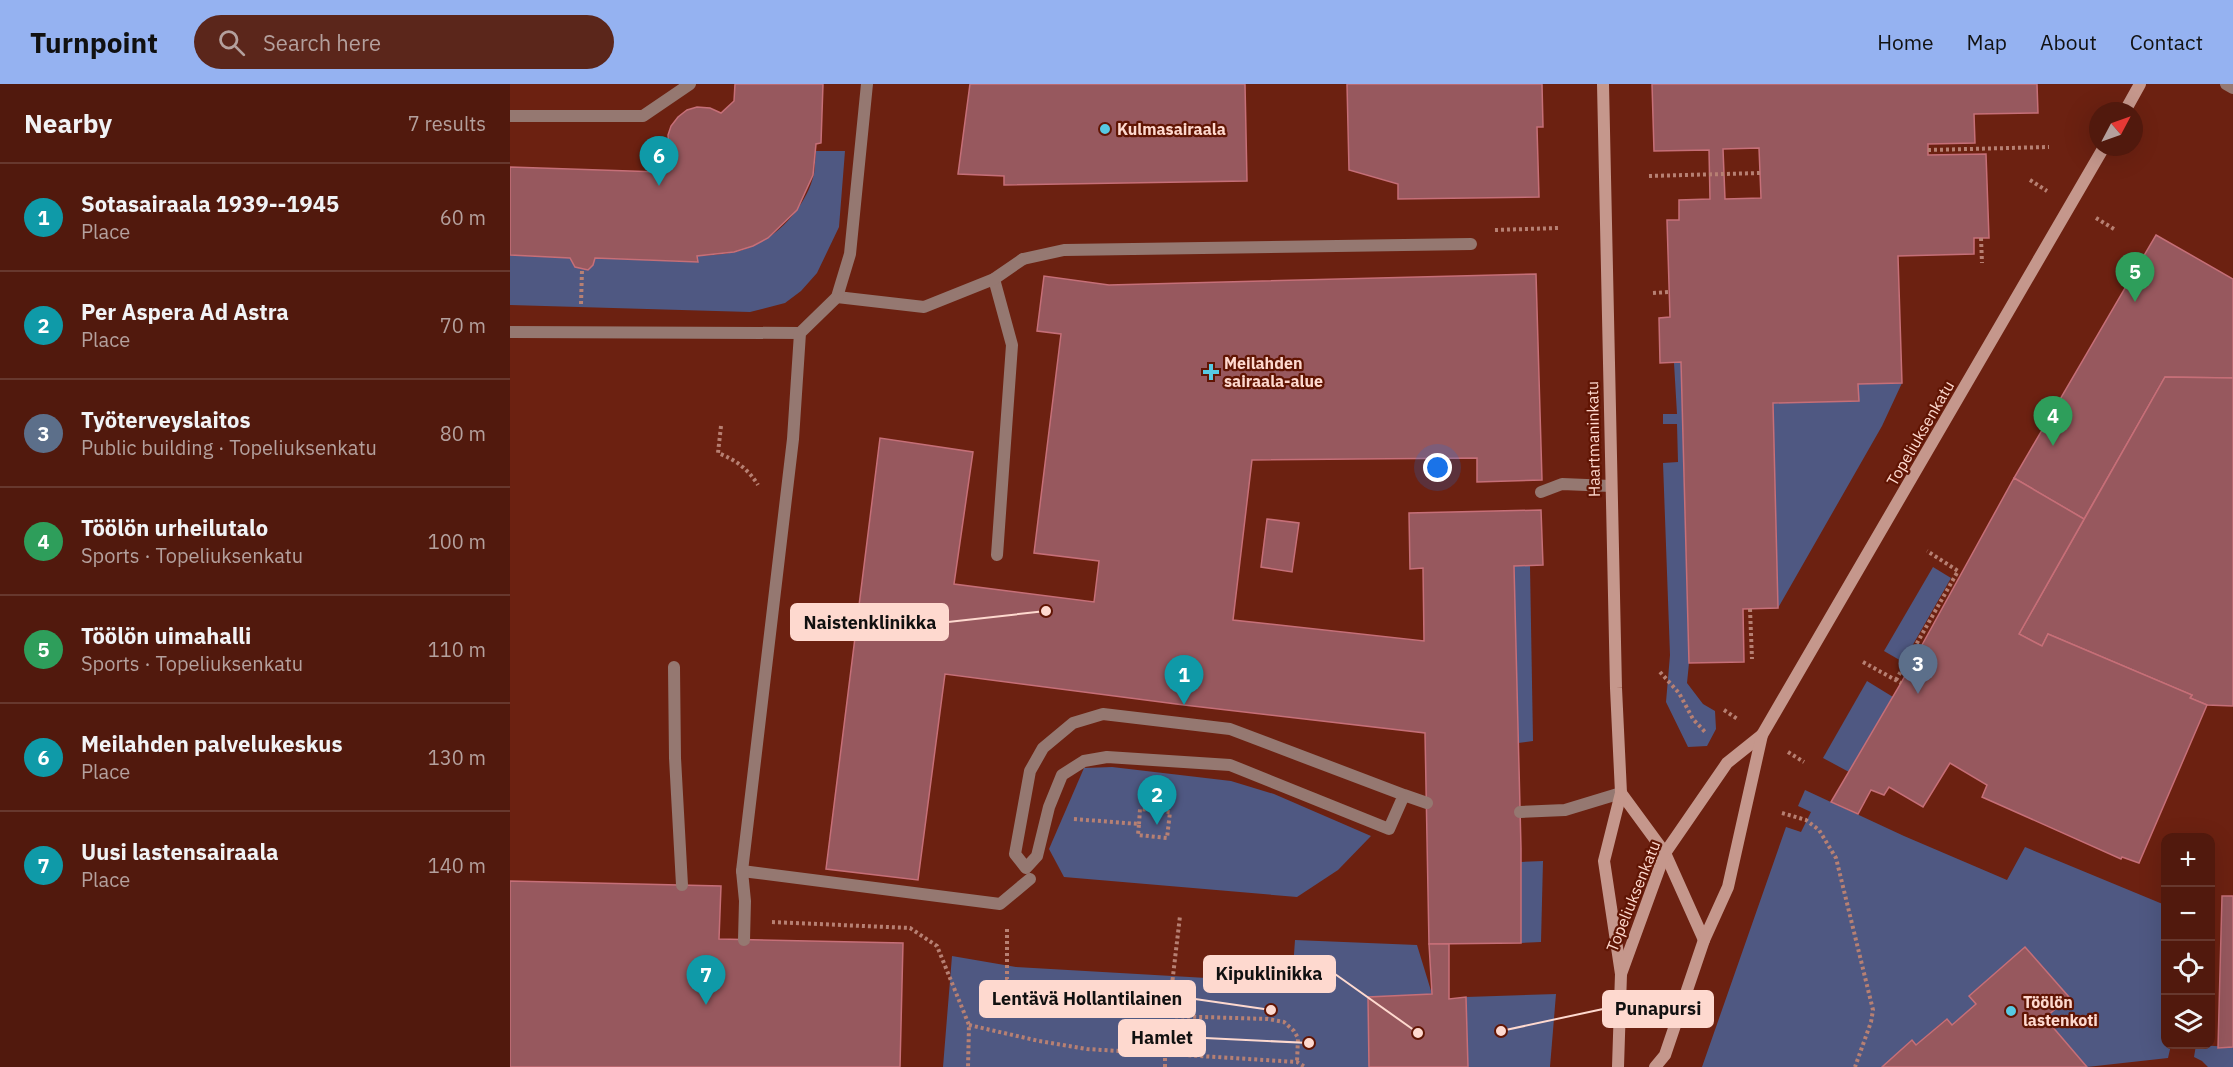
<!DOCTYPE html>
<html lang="en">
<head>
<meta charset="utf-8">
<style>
  body { margin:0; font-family:"IBM Plex Sans",sans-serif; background:#5b261b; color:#f1f3f6 }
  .controls { position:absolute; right:18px; bottom:18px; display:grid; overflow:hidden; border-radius:12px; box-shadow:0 6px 24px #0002 }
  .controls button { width:54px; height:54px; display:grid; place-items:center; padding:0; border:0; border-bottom:2px solid #67382e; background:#51190d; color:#f1f3f6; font:30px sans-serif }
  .compass { position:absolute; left:1579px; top:18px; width:54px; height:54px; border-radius:50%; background:#51190d; box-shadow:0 6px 24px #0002; rotate:49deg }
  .you { position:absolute; left:928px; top:384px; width:21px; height:21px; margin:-15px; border:4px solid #fff; border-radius:50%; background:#1a73e8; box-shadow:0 0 0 9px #1a73e833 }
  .badge { display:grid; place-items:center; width:39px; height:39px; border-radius:50%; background:#95b2f1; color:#fff; font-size:20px; font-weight:700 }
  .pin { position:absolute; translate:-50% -50px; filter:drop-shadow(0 2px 3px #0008) }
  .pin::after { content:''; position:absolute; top:32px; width:21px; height:18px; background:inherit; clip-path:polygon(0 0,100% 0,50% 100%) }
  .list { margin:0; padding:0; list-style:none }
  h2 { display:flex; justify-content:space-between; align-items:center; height:78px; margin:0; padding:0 24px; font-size:26px }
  h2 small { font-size:20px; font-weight:400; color:#b4a09d }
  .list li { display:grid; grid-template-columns:39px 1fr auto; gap:18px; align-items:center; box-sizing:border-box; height:108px; padding:0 24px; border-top:2px solid #67382e }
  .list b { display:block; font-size:22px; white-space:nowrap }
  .list p { margin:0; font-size:20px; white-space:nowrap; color:#b4a09d }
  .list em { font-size:20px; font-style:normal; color:#b4a09d }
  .icon { flex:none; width:33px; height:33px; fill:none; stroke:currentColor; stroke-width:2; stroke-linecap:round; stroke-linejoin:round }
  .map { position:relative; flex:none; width:1723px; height:983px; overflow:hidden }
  header { display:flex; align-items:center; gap:36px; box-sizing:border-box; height:84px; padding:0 30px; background:#95b2f1; color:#111 }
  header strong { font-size:28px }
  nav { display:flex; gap:33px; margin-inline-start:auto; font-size:21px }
  .search { width:420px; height:54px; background:#5b261b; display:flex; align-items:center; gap:15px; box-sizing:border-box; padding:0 21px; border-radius:33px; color:#b4a09d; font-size:22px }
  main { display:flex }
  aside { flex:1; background:#51190d }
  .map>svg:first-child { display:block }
</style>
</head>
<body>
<header>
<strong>Turnpoint</strong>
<div class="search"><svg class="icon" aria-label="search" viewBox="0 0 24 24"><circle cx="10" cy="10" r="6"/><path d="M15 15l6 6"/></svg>Search here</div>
<nav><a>Home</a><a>Map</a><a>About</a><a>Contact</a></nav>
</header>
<main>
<aside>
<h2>Nearby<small>7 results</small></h2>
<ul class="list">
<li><span class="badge" style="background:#0f9aa8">1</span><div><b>Sotasairaala 1939--1945</b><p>Place</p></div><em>60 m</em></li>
<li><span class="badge" style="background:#0f9aa8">2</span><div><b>Per Aspera Ad Astra</b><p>Place</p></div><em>70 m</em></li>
<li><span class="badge" style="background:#5c6f8a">3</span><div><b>Työterveyslaitos</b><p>Public building · Topeliuksenkatu</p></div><em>80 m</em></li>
<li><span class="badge" style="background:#2e9e5b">4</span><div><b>Töölön urheilutalo</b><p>Sports · Topeliuksenkatu</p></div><em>100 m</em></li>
<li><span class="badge" style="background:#2e9e5b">5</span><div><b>Töölön uimahalli</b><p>Sports · Topeliuksenkatu</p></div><em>110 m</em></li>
<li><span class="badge" style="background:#0f9aa8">6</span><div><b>Meilahden palvelukeskus</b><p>Place</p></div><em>130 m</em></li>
<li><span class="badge" style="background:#0f9aa8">7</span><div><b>Uusi lastensairaala</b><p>Place</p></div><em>140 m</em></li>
</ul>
</aside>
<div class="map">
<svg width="1723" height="983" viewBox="0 0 1723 983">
  <rect width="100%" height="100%" fill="#6c2111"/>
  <g fill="#4f5882">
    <path d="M306,67H335L329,143L307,189L291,207L275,219L240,228L0,221V171L60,174C66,187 80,190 85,174L188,178L187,172C199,171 212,171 224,168C261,161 295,127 304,90C305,83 305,74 306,67Z"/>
    <path d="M1171,278L1179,579L1177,599L1193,620L1205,627L1206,645L1197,662L1178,663L1156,618L1160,571L1153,379L1168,378L1167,340H1153V330H1167L1164,279Z"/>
    <path d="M1392,299L1372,342L1268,524L1263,319L1348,317V300Z"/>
    <path d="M1004,482H1020L1023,657L1008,659Z"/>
    <path d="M1423,483L1441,494L1393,578L1374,567Z"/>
    <path d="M1357,597L1383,613L1339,688L1313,674Z"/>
    <path d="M602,683L721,697L764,710L861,752L828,786L787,813L554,793L539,765L574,684Z"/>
    <path d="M1295,706L1394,752L1497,796L1515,763L1655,821L1656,960L1661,961L1658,974L1577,983L1535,934L1559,913L1515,864L1459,912L1466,920L1442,941L1436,935L1406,961L1402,957L1372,983H1192L1276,743L1291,748L1301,728L1288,722Z"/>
    <path d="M1033,777L1031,858L1011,859V778Z"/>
    <path d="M785,856L907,861L922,910L858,913L859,983H433L442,872L506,883L782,899Z"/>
    <path d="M1046,910L1040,983H958L956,913Z"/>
    <path d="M1686,961L1723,963V983H1698L1692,977L1684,973Z"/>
  </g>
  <g fill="#97585e" stroke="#c66f78" stroke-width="1.5" fill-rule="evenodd">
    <path d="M225,0H313L311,59L306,60L303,91L287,126L258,154L243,162L224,168L187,172L188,178L85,174L83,181L78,186L65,183L60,174L0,171V83L150,88L164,76L159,64L158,51L161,42L168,33L177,26L187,23L200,24L211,29L224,17Z"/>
    <path d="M460,0H735L737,97L494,101V92L448,90Z"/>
    <path d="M837,0H1032L1033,43H1027L1029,113L888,115V100L839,86Z"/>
    <path d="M1142,0H1527L1528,29L1464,30L1465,59L1418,60V71L1476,70L1479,154H1464V170L1388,172L1392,299L1348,300L1349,317L1263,319L1268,524L1233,525L1234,578L1179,579L1171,278L1150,279L1149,234L1160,233L1157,136H1169V116L1200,115L1199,66L1144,67ZM1249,64L1251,114L1215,115L1213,65Z"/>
    <path d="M1646,151L1723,195V294L1655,293L1574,435L1504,394Z"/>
    <path d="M1026,190L1032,396L967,398V374L742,376L723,536L914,557L913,484L900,485L899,429L1031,426L1033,481L1004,482L1011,764V859L919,860L915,649L674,621L435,590L408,796L316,785L370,354L463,368L444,500L584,518L589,477L524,469L551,250L527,247L534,192L599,201Z"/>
    <path d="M1655,293L1723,294V622L1697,621L1680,614L1682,611L1538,550L1532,562L1509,550Z"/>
    <path d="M1504,394L1574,435L1509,550L1532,562L1538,550L1682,611L1680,614L1697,621L1629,779L1612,773L1611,775L1472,713L1477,701L1440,679L1413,723L1379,703L1374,711L1361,706L1348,730L1321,718L1391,599Z"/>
    <path d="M757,435L789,439L782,488L751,483Z"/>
    <path d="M0,797L211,802L209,855L393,859L390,983H0Z"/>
    <path d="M1712,812H1723V963L1708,964Z"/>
    <path d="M919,860H939V915L956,913L958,983H859L858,913L922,910Z"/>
    <path d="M1515,863L1559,913L1535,934L1577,983H1372L1402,956L1406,961L1437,935L1442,941L1466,920L1459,912Z"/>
  </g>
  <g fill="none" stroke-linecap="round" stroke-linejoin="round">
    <g stroke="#b78073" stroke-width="4" stroke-dasharray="3 3" stroke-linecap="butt">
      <path d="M1418,66L1539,63"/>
      <path d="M1139,92L1250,89"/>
      <path d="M1520,96L1537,107"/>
      <path d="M1586,134L1604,145"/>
      <path d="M985,146L1048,144"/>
      <path d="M1471,154L1472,179"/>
      <path d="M1143,209L1159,208"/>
      <path d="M71,220L72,186"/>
      <path d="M211,342L208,369C226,376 238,385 248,401"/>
      <path d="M1240,525L1242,575"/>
      <path d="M1353,578L1391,599"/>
      <path d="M1150,588L1169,609L1183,635L1196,649"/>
      <path d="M1386,596L1448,487L1417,467"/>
      <path d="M1214,626L1229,636"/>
      <path d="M1278,668L1294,678"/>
      <path d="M1272,729L1296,736L1309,746L1326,774L1363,926L1361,938L1345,983"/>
      <path d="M564,735L629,740L628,751L657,754L660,728L630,725L629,740"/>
      <path d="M262,838L400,844L427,862L459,941L458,983"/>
      <path d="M497,845V895L512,911L539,923L660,932L758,935L774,938L784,947L788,954L787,978"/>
      <path d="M660,932L661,909L670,832"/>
      <path d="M459,941L529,957L577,965L787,978L795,983"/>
      <path d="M655,968V983"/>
    </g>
    <g stroke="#957871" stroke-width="12">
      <path d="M1716,0L1723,4"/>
      <path d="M0,32H133L180,0"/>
      <path d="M484,195L502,261L487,471"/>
      <path d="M327,213L414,223L484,195L513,175"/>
      <path d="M0,248L290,249"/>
      <path d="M1031,408L1052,400L1101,402"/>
      <path d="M164,583L165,674L172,801"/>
      <path d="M894,711L720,645L593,630L563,639L533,664L520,687L505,770L516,784L527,772L539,723L552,691L574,677L597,673L720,681L879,745L894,711L917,719"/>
      <path d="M1010,728L1055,726L1111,709"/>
      <path d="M232,787L490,820L520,795"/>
      <path d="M234,856L235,817L232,787L283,355L290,249L327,213L340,170L357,0"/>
    </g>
    <path stroke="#957871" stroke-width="12" d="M513,175L554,166L961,160"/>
    <g stroke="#c5978c" stroke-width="12">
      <path d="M1093,0L1106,604L1111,709L1094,777L1111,890"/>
      <path d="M1615,27L1630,0"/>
      <path d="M1111,709L1155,769L1194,856"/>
      <path d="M1108,983L1111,890L1155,769L1217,679L1252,651"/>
      <path d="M1145,983L1155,971L1194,856L1218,803L1252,651L1594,63"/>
    </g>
  </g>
  <g fill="#57c9e2" stroke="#601504" stroke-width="2">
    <circle cx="595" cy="45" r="6"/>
    <path d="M698 279h6v6h6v6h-6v6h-6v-6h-6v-6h6z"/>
    <circle cx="1501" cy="927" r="6"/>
  </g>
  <g text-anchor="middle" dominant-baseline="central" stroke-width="4.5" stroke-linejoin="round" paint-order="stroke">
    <g font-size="16" font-weight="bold" fill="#fed9cf" stroke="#601504" text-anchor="start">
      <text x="607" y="45">Kulmasairaala</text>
      <text x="714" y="279">Meilahden<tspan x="714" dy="18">sairaala-alue</tspan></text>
      <text x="1513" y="918">Töölön<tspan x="1513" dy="18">lastenkoti</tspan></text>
    </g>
    <g font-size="16" fill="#fed9cf" stroke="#601504">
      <text transform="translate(1410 349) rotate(-60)">Topeliuksenkatu</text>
      <text transform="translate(1083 355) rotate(-91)">Haartmaninkatu</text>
      <text transform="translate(1123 812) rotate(-68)">Topeliuksenkatu</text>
    </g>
  </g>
  <path fill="none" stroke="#fed9cf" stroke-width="2" d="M536 527L438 538M908 949L825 890M761 926L685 915M991 947L1093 925M799 959L695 954"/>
  <g fill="#fed9cf" stroke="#601504" stroke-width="2">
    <circle cx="536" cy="527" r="6"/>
    <circle cx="908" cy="949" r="6"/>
    <circle cx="761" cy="926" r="6"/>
    <circle cx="991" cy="947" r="6"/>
    <circle cx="799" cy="959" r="6"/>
  </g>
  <g fill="#fed9cf" stroke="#fed9cf" stroke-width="2">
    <rect x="281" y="520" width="157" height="36" rx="6"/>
    <rect x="694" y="872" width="131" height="36" rx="6"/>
    <rect x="470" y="897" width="215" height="36" rx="6"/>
    <rect x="1093" y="907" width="110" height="36" rx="6"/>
    <rect x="609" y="936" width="86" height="36" rx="6"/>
  </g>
  <g font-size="18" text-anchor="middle" font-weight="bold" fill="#111">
    <text x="360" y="545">Naistenklinikka</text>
    <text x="759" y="896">Kipuklinikka</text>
    <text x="577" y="921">Lentävä Hollantilainen</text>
    <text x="1148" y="931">Punapursi</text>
    <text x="652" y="960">Hamlet</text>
  </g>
</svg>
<div class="controls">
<button>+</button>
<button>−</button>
<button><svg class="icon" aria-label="locate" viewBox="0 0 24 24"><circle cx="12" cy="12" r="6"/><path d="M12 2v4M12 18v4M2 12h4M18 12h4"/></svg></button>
<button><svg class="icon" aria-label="layers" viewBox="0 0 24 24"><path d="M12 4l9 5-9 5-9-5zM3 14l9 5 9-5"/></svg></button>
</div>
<svg class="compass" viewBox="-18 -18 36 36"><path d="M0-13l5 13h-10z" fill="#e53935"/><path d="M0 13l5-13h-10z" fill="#b4a09d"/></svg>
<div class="you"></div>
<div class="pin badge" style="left:674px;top:621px;background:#0f9aa8">1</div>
<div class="pin badge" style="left:647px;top:741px;background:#0f9aa8">2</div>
<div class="pin badge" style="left:1408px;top:610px;background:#5c6f8a">3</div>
<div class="pin badge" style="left:1543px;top:362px;background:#2e9e5b">4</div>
<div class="pin badge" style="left:1625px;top:218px;background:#2e9e5b">5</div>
<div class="pin badge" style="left:149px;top:102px;background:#0f9aa8">6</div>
<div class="pin badge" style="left:196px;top:921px;background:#0f9aa8">7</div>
</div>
</main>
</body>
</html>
